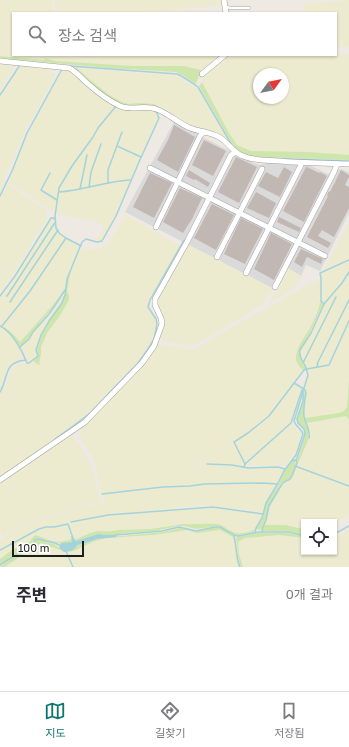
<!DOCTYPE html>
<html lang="ko">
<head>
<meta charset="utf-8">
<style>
  body { margin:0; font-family:"Golos Text","Noto Sans KR",sans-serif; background:#f7f7f7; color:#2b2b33 }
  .controls { position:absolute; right:12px; bottom:12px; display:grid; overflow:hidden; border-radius:0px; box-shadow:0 1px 3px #0004 }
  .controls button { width:36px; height:36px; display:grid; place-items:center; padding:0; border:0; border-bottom:1px solid #e1e1e2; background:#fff; color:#2b2b33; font:20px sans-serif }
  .compass { position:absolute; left:253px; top:68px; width:36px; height:36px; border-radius:50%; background:#fff; box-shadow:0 1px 3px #0004; rotate:57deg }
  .scale { position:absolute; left:12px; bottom:10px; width:72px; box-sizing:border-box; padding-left:4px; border:2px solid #1d1d1d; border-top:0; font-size:11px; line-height:14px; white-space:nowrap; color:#1d1d1d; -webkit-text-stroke:3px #fff; paint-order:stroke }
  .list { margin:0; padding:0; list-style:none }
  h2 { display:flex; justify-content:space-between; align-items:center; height:52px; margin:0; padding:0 16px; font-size:17px }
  h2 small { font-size:13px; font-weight:400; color:#7c7c81 }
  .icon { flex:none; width:22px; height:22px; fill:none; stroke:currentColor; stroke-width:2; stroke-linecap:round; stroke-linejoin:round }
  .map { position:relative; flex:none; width:349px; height:567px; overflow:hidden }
  .search { position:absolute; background:#fff; box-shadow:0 1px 3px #0004; left:12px; right:12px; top:12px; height:44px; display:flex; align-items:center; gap:10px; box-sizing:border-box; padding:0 14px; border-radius:0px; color:#7c7c81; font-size:15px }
  .sheet { height:124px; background:#fff }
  nav { display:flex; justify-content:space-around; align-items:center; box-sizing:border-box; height:56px; border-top:1px solid #e1e1e2; background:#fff; font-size:11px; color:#7c7c81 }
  nav a { display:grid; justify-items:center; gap:2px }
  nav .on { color:#0f766e }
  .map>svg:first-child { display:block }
</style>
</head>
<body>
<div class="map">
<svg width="349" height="567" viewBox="0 0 349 567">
  <rect width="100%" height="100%" fill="#eee9e3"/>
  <path fill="#dbdada" d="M174,122L228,150L239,156L259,165L268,163L296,165L307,164L328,174L341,169L349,172V213L320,271L306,265L301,276L288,268L282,281L276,290L125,212Z"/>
  <g fill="#ecebcf" fill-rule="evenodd">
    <path d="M0,0H51L54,13H13V43L0,38Z"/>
    <path d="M54,0H223L224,5L140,13H57Z"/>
    <path d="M344,0H349V47H336V13H305L304,4L344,1Z"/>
    <path d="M0,39L13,45V55H223L201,70L184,66H133L56,61L45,58L44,60L0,56Z"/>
    <path d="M336,52L349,55V155L309,152L251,151L237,145L229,133L202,82V77L203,75L228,55H336ZM259,74H283V98H259Z"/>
    <path d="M0,62L15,64L0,90Z"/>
    <path d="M21,65L42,66L55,75V77L26,129L10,167L4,178L5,183L0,192V96Z"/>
    <path d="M77,68L124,72L172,75L178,77L187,83L193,86L198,89L228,140L215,133L198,128L185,123L154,104L138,103L128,104L122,102L109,95L88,78Z"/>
    <path d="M63,70H70L115,105L98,128L93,137L71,166L59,188L57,199L42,190L50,173V172L40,191L57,200L55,207L53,211L9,183V180L28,133Z"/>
    <path d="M116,106L119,108L125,110L149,109L157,113L159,118L141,156L117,146L122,132L108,170V183L89,187L92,172L101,143H100L91,172L88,187L80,189L87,154L82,172L80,189L59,191L60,188L72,166L93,137L102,124Z"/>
    <path d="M117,147L140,157L131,180L108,183L109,170Z"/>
    <path d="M127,181H131L116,216L104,237L100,241L95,240V239L101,234L104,226L98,222L60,215L56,213L59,192L71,191L108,184Z"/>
    <path d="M7,184L47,211L46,215L47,219L12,275L0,292V198Z"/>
    <path d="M126,215L180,246L150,300L148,306L149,310L156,319V325L153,339L137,363L83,418L0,478V395L7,382L10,372L13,368L20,363L29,364L33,361L39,365L41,354V347L47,333L59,317L69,300L67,291L69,278L71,269L79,251L84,249H97L105,246L110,241Z"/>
    <path d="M51,218H53L55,219L56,229L57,231L30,271L12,298L58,231L65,238L29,291L6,320L1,325H0V297L15,276Z"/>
    <path d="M349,222V259L325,269Z"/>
    <path d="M66,238L80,246L66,278L65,289L53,305L20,342L12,333L2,326L30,292Z"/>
    <path d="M189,245L272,288L263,304L218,331L195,344L191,345L168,342L164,341L160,337L164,324V319L158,304V300Z"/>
    <path d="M349,261V271L342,283L324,304L321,300L322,277L321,273Z"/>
    <path d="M288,268L301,276L298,282L292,289L271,302H269L282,281Z"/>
    <path d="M349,272V320L329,365L317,367V366L316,367L307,368L300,356L301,350L311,333L324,304L343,283Z"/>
    <path d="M321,278L319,306L310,328L301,342L296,354L297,364L303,370L268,416L234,442L245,465L243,466L232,465L207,464V465L232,466L248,469L281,468L284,469L278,483H263L205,484L189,486H163L101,494L95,462L92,455L83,443L80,437L79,430L133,375L155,347L158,345H162L195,350L222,333Z"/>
    <path d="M65,291L64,295L62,302L48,321L41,335L36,349V356L32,361L28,362L27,356L21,347L29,339L34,332L49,314L59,301Z"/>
    <path d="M349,322V380L347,407L344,411L339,413L305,418V412L306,393L305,388L308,375L307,369L330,366Z"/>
    <path d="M0,326L13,337L23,352L26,359H21L10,365L2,386L0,390Z"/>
    <path d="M294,383L302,389L291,422L245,464L235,442L248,433L269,417Z"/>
    <path d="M346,416L349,420V485L298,466L303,454L310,433L307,423Z"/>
    <path d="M292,423H293L296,429L300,432L301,436L299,439V443L295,455L288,461L285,466L247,465V464Z"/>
    <path d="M72,434L91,465L101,503L85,506L40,518L19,527L2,536L0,527V483Z"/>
    <path d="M295,467L324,476L349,486V515L339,521L334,522H304V528H298L286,525H264L270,506L282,484L284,482L290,479L292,477L293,471Z"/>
    <path d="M263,484H275L276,485L265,503L262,512L208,505L109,514L73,521L54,526H46L39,528L0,549V540L19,528L40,519L86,507L98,505L105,503L102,495L163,488L190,487L206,485Z"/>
    <path d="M213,507L262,514L261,518L255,529L252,531L238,533L232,532L220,524L196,525L183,524L151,529L118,530L113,531L86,534L74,540L70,524V523L108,516Z"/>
    <path d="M67,525H68L72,539L63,542L42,538L38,535L34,536L30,541L12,550L0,559V551L34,532L46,528H54Z"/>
    <path d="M349,529V567H243L239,554L238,542L239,541L245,538L279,535L304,538V552H334V533L336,534L343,533Z"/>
    <path d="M187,530L196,533L220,530L233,536L235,543L237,564L239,567H75L68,552L73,551L80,548L100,540L106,538L153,535Z"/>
    <path d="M41,543L66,552L73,567H5L25,553L33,550Z"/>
  </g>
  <g fill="#cee6ab">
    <path d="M0,56L44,60L45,58L56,61L133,66H184L201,70L196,84L191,81L184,76L176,72L108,68L0,58Z"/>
    <path d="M71,67L77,68L88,78L109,95L122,102L128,104L138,103L154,104L168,112C161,109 153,105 145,105C138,105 131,106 123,105C106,100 84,78 71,67Z"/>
    <path d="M202,82L229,133L237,145L251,151L309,152L349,155V160L260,157C248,156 242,155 233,145L199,86Z"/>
    <path d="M71,269L67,291L69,296V300L59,317L47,333L41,347V354L39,365L33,361L38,356L37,350L42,335L49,321L62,303L65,295L67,279Z"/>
    <path d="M65,289C59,300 51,310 42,320C35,329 29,339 20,347L13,337L3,326L12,333L20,342L53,305Z"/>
    <path d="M320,301L323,304L310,332L299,352L302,363L306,369L303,370C300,367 297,364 296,360C295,348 305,337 310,328C314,320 319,310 320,301Z"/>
    <path d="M349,380V420L346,416L307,423L305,418L339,413L344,411L347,407Z"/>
    <path d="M304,390C307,396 303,405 304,413C304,422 311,429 308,438H309L297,466H296L298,463L296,460L299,456L305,436L304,429L298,423L297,419L303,401V393Z"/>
    <path d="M294,461H295L296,463C295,466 292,477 290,478C287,481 284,481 281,483L269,506L265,521L261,530L256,529L263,518L266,503L268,500L278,486L284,471L291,462Z"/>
    <path d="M183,524C194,525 206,523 217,524C222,524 226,529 231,531C237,535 249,533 255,529L254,532L238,535L234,534L219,526L196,529L184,526H178L155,531L123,533L116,535H107L98,534L76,541L74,540C82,537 90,532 99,531C105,531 111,532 118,530L151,529Z"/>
    <path d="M264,525H286L298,528H304V536L293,532L285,531H263Z"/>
    <path d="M215,527C222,527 228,532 234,536L238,562L240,567H239C234,558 237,546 233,537L220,530L196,533L187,530L181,531L153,535L106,538C97,540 88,544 80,548C75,550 72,552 68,552C73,550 78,544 84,544L100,538L163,532L180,528L189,529L195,532Z"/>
    <path d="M259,533H289L304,537V538L279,535L245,538L239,541L238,542L239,554L243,567H241L239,561L236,538L239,536Z"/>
    <path d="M36,535C49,540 57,545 72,539V542C64,544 56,543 49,541C44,540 40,538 36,538L32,546L16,553L0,565V559L12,550L30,541L34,536Z"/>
    <path d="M38,539L54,544L63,551L41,543L33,550L25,553L5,567H0L13,557L22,552L32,548L34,546L36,540Z"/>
  </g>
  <path fill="#a5d3da" d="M98,534L107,535H116L117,537L97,539L86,543L78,545L73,550L66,552H64L59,548L61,543L72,542L71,536L73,537L76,541Z"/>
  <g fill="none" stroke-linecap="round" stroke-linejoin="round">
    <g stroke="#a5d3da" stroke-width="1.5">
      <path d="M70,66L177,74C184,77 192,83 198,87L233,147"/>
      <path d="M0,95L20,65"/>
      <path d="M117,146L141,157"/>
      <path d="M262,158L349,161"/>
      <path d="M50,173L41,190L57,200"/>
      <path d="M108,183V170L122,132"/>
      <path d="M89,187L91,172L101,144"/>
      <path d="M80,189L87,155"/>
      <path d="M59,192C83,190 107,181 131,180"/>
      <path d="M0,196L12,171L27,133L62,69"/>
      <path d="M81,246L66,238L59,233L56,228L55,216L59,188L72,166L93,137L98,128L116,106H117"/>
      <path d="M0,296L15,276L51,218H53L55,219"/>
      <path d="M7,296L54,224L55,223"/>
      <path d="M10,302L58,230"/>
      <path d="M324,304L321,301V278L320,273L349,260"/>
      <path d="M0,326C12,332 22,350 27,363H29L38,356L36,350L41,335L49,321L62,303L65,295L67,279L82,242L86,239L97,242L102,241L116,216L139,162L159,118L157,113L155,111"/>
      <path d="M2,326L30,291L66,238"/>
      <path d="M20,347L29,339L33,332L49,314L58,301L65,290"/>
      <path d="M303,363L336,297"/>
      <path d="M317,367L318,362L349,300"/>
      <path d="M294,383L304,389"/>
      <path d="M0,392C9,377 3,362 26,360"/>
      <path d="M55,439L73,426L89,414L138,363L148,349L154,339L157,324L156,319L148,307L150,300L184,240"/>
      <path d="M292,461L296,460L297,458L305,434L304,429L298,423L297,419L303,401V393"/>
      <path d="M207,464L232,465L248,468L278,467L285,469"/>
      <path d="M245,464L234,442L248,433L269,416L304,370L307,369L329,365L349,321"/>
      <path d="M295,466L349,486"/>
      <path d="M244,467L245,464L291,423L302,390H305L306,393C305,400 303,409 304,416C305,424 311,430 309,438"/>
      <path d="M102,494L163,487L190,486L205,484L263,483L277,484"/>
      <path d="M71,522L108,515L213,507L263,514"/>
      <path d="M334,531L338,532L349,526"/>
      <path d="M262,532L263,527L266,520L269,506L282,484C284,481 288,481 290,479C293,476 295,467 297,463L296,460"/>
      <path d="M255,533L256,528L262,518L266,503L277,485L284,471L296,455L303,434C301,428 296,427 294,421L308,375C307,373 307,371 306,368C304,362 298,357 300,350L311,333L324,304L342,283L349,272"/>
      <path d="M115,535L162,531L179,527L196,531L215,527H220L234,535L238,536L259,532H289L304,536"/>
      <path d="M234,535L238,561L240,567"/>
      <path d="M0,550L39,529L46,527H54L68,524L73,538"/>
      <path d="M66,551L73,567"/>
      <path d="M0,565L17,554L32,548L34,544L35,540L38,539L55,543L61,546"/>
    </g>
  </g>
  <g fill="#c2b8b3">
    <path d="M174,125L195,137L178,172L157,160L168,140Z"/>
    <path d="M204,140L226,151L213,176L192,165Z"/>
    <path d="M236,157L257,167L239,203L218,192Z"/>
    <path d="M284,167L292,172L280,197L258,186L266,172L278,178Z"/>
    <path d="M306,167H307L319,173L320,172L327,176L304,222L283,211Z"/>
    <path d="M189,170L210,183L208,187L195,179L194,180L186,176Z"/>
    <path d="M341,170L349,175V177L345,185L349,187V208L334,237L322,230L318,236L331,243L328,248L307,237L323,206L328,196L327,195L329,191L330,192Z"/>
    <path d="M150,173L172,183L154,218L133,207Z"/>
    <path d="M180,188L202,198L192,219L183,233L163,222Z"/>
    <path d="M256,192L276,203L269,218L247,208Z"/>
    <path d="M212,204L234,215L216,250L194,238Z"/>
    <path d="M279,217L301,228L299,232L277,222Z"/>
    <path d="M241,218L263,229L245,264L224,254Z"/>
    <path d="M271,233L292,244L274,280L254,269Z"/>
    <path d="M301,249L323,259L321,264L307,257L302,267L294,262Z"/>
  </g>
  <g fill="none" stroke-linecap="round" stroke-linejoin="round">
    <g stroke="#a1a1a1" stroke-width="3.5">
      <path id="service" d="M226,7L231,8H249"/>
    </g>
    <g stroke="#a1a1a1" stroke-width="6">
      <g id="minor">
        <path d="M224,0L226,13"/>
        <path d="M0,61L69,68C76,71 81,78 87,83C96,91 109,101 120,106C131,111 144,105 156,109C168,113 178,123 190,128C200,132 210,132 219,137C228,142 233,153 243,156C254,161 267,160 279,161C302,163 326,163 349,164"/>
        <path d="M202,74L225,55"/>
        <path d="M150,168L325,256"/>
        <path d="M156,227L200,136L204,132"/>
        <path d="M217,257L262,169"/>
        <path d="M246,273L302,163"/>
        <path d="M275,287L334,172L337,164"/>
        <path d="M0,480L85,422L142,363L154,346L162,324L161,318L155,305V299L187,242L231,155L236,152"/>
      </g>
    </g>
    <use href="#service" stroke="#fff" stroke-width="2.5"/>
    <use href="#minor" stroke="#fff" stroke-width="5"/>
  </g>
</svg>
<div class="controls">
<button><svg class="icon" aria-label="locate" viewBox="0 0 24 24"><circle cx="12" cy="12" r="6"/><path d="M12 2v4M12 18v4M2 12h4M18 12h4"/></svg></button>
</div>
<svg class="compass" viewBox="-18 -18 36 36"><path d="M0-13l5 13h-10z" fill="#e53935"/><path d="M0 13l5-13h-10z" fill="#7c7c81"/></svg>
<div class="scale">100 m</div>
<div class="search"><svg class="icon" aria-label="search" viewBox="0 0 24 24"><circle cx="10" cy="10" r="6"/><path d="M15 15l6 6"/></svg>장소 검색</div>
</div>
<section class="sheet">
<h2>주변<small>0개 결과</small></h2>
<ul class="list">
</ul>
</section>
<nav>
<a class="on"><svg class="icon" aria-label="map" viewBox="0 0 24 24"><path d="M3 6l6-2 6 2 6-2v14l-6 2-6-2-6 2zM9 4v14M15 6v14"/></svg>지도</a>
<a><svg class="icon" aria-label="directions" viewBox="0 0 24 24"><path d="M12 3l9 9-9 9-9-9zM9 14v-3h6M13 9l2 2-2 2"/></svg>길찾기</a>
<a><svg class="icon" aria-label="saved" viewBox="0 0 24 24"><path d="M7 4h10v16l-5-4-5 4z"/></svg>저장됨</a>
</nav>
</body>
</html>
